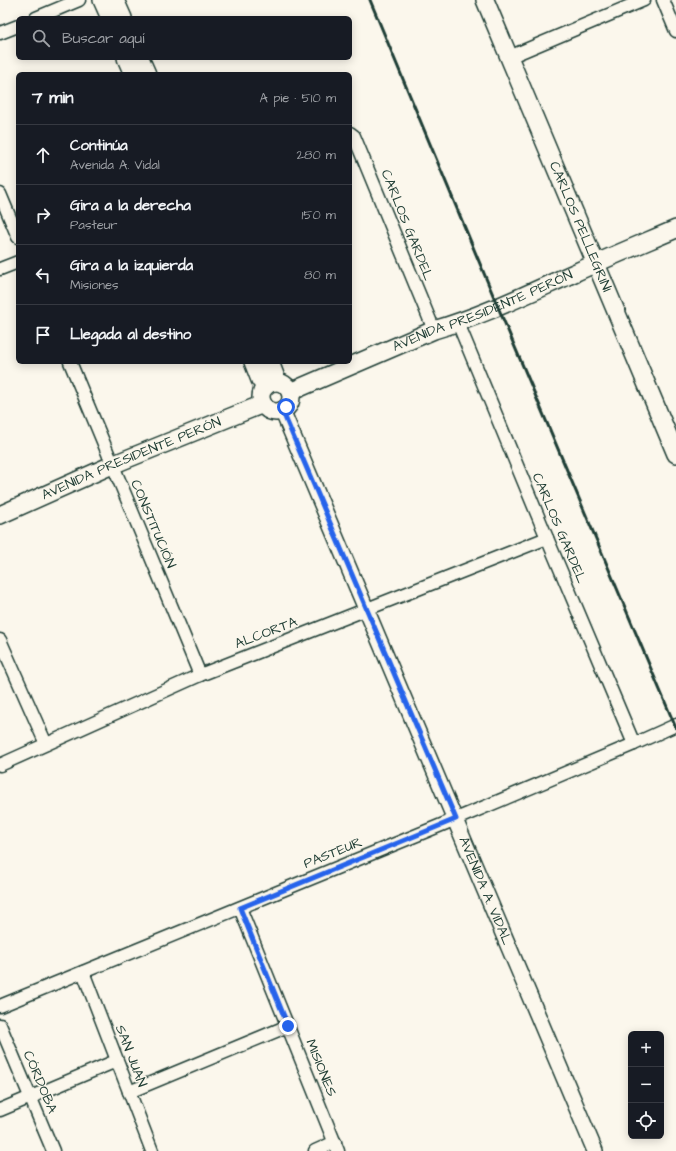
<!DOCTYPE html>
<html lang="es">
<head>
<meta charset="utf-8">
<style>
  body { margin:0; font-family:"Architects Daughter",sans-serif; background:#242831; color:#f1f3f6 }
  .controls { position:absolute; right:12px; bottom:12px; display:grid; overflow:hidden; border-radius:6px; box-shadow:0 2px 10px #0003 }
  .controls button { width:36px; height:36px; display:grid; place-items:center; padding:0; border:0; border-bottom:1px solid #363941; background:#171b24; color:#f1f3f6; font:20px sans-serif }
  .stop { position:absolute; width:12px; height:12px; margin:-9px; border:3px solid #2563eb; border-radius:50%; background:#fff }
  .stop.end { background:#2563eb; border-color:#fff; box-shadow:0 1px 4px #0008 }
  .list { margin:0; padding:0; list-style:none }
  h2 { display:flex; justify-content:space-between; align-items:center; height:52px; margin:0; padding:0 16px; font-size:17px }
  h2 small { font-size:13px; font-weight:400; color:#9ea1a6 }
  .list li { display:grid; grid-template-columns:26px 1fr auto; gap:12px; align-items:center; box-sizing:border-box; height:60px; padding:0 16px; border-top:1px solid #363941 }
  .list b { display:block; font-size:15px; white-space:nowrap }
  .list p { margin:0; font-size:13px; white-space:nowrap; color:#9ea1a6 }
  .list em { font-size:13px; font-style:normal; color:#9ea1a6 }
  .icon { flex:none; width:22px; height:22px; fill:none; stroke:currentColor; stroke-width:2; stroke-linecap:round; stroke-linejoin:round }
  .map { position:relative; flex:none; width:676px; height:1151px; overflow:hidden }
  .search { position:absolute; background:#171b24; box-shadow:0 2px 10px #0003; left:16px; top:16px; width:336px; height:44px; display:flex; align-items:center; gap:10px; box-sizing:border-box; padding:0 14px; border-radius:6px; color:#9ea1a6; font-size:15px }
  .panel { position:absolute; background:#171b24; box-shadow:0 2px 10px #0003; left:16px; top:72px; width:336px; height:292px; border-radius:6px }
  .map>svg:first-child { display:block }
</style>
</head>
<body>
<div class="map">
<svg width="676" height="1151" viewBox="0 0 676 1151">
  <rect width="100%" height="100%" fill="#fbf7ec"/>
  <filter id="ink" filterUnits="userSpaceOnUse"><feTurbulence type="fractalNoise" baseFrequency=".025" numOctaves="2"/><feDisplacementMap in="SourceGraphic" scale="8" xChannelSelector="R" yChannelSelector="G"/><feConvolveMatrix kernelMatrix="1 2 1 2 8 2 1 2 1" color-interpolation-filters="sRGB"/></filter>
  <g filter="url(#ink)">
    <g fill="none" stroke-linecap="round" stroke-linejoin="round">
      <g stroke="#1f3d34" stroke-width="15">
        <g id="minor">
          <path d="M663,0L676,31"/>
          <path d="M36,18L79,0"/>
          <path d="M0,33L18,26"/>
          <path d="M509,57L644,0"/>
          <path d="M350,133L354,136L434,330"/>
          <path d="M0,194L18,237"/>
          <path d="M0,269L18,262"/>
          <path d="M458,323L547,538L634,744"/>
          <path d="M70,362L200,675"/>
          <path d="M0,640L46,744"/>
          <path d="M0,765L200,675L547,538"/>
          <path d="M240,908L338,1151"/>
          <path d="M83,972L152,1151"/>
          <path d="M0,1006L456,819L634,744L676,725"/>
          <path d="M0,1025L53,1151"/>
          <path d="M129,1092L288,1026"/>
          <path d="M0,1110L116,1061"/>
          <path d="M315,1151L335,1142"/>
        </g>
      </g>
      <g stroke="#1f3d34" stroke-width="18">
        <g id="tertiary">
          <path id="s1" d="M282,410L595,1151"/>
        </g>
      </g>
      <g stroke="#1f3d34" stroke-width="20">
        <g id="secondary">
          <path d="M102,0L110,18"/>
          <path d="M115,0L123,18"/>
          <path id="s2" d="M485,0L676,454"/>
          <path d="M126,58L133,74"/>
          <path d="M140,58L147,74"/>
          <path d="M253,362L260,380L266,386"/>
          <path d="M270,362L275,375V382"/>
          <circle cx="276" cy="397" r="15"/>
          <path id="s3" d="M290,392L434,330C482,316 527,294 572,274C607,258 641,244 676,229"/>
          <path id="s4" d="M0,515L112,465L263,404"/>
        </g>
      </g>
      <use href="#minor" stroke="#fbf7ec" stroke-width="12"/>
      <use href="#tertiary" stroke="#fbf7ec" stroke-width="15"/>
      <use href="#secondary" stroke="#fbf7ec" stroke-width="17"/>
      <path stroke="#1f3d34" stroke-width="3" d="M370,0L498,307L676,728"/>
    </g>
  </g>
  <g fill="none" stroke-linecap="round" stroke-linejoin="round" filter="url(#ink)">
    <path stroke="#2563eb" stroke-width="5" d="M286,407L282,410L456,819L240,908L288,1026"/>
  </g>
  <g text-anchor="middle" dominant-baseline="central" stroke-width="3" stroke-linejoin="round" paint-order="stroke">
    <g font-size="14" fill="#1f3d34" stroke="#fbf7ec">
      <text transform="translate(407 225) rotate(68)">CARLOS GARDEL</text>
      <text stroke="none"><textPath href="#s2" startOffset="246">CARLOS PELLEGRINI</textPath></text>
      <text stroke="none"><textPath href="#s3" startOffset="209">AVENIDA PRESIDENTE PERÓN</textPath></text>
      <text stroke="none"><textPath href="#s4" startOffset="143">AVENIDA PRESIDENTE PERÓN</textPath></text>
      <text transform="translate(153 524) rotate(67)">CONSTITUCIÓN</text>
      <text transform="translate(559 528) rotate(67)">CARLOS GARDEL</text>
      <text transform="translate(266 633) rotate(-21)">ALCORTA</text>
      <text transform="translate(333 853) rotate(-22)">PASTEUR</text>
      <text stroke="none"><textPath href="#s1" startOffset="522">AVENIDA A. VIDAL</textPath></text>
      <text transform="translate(131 1056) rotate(69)">SAN JUAN</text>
      <text transform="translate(321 1068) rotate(68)">MISIONES</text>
      <text transform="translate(40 1082) rotate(67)">CÓRDOBA</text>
    </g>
  </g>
</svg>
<div class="controls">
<button>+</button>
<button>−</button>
<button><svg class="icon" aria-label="locate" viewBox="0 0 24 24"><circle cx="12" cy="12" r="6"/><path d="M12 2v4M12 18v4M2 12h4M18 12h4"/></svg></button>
</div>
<div class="stop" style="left:286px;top:407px"></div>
<div class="stop end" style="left:288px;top:1026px"></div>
<div class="search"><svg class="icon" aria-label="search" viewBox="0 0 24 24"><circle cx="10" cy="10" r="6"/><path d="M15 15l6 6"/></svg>Buscar aquí</div>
<section class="panel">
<h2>7 min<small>A pie · 510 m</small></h2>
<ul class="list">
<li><svg class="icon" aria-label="ahead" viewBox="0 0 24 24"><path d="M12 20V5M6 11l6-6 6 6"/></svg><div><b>Continúa</b><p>Avenida A. Vidal</p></div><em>280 m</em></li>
<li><svg class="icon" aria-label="right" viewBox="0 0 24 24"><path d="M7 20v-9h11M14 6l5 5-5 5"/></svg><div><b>Gira a la derecha</b><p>Pasteur</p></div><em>150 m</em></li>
<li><svg class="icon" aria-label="left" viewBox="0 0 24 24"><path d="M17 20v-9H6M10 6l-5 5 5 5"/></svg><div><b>Gira a la izquierda</b><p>Misiones</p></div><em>80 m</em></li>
<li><svg class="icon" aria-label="arrive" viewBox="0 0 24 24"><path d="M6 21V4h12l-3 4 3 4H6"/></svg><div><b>Llegada al destino</b></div></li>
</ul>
</section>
</div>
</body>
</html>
